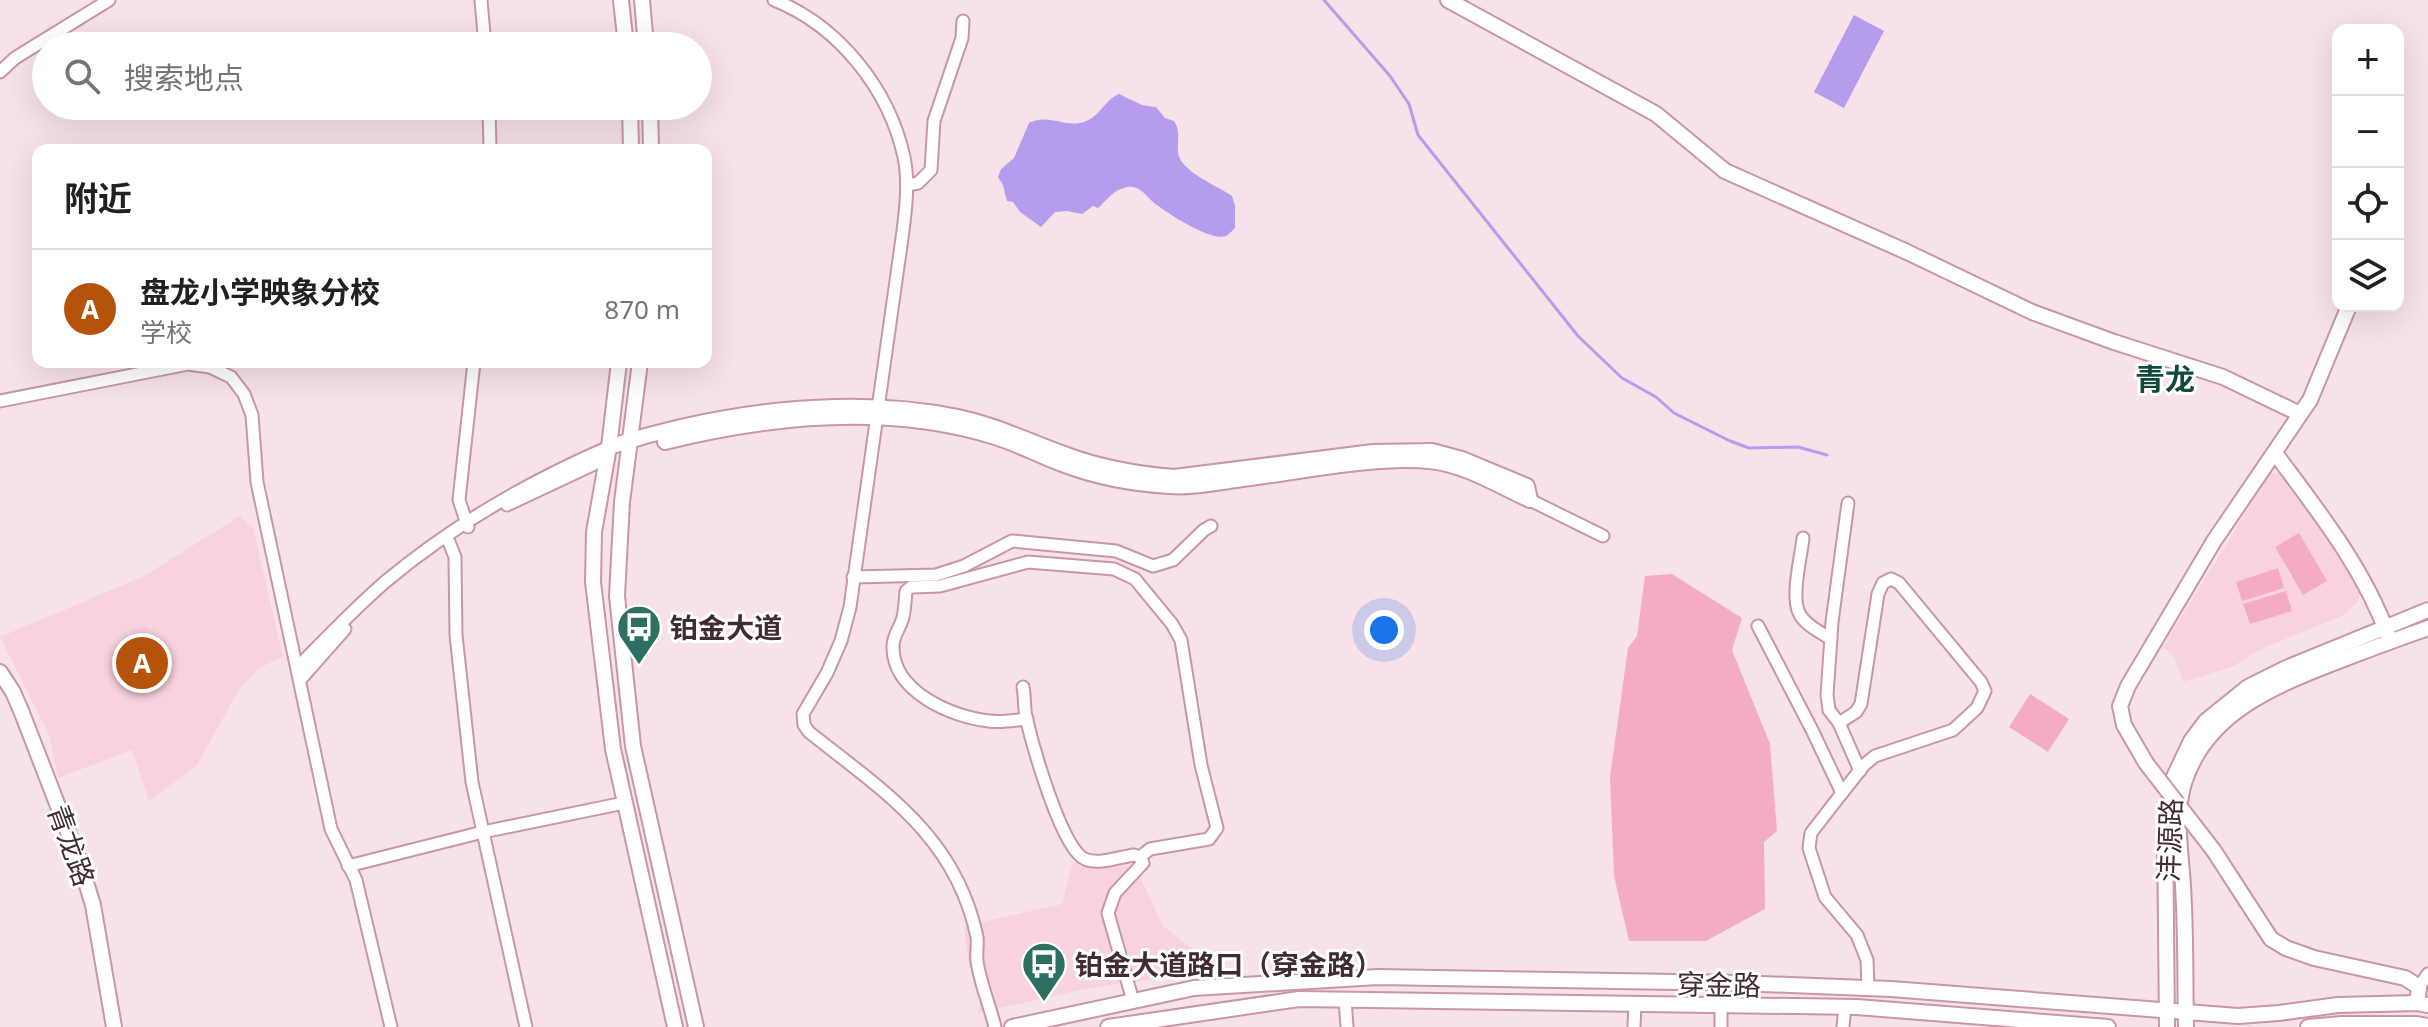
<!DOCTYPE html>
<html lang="zh">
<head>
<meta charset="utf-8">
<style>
  body { margin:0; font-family:"Noto Sans","Noto Sans SC",sans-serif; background:#f2f2f2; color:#202124 }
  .controls { position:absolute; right:24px; top:24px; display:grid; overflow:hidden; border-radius:16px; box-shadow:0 8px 32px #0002 }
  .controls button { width:72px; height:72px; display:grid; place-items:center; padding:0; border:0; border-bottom:2px solid #e0e0e0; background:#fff; color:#202124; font:40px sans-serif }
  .you { position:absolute; left:1384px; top:630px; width:28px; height:28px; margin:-20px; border:6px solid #fff; border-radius:50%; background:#1a73e8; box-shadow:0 0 0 12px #1a73e833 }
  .badge { display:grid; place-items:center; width:52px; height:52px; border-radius:50%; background:#b45309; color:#fff; font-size:26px; font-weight:700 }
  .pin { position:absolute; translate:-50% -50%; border:4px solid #fff; box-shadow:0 2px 8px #0006 }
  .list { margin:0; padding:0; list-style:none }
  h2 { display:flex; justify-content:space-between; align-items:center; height:104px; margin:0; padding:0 32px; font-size:34px }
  h2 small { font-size:26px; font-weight:400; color:#757577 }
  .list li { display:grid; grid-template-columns:52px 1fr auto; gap:24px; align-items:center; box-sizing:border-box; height:120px; padding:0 32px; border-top:2px solid #e0e0e0 }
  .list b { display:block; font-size:30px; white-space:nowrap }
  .list p { margin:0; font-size:26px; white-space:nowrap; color:#757577 }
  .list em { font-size:26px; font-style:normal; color:#757577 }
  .icon { flex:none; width:44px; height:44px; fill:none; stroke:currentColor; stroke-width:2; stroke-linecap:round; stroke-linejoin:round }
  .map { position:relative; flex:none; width:2428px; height:1027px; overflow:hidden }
  .search { position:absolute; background:#fff; box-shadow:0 8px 32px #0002; left:32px; top:32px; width:680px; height:88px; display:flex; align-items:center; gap:20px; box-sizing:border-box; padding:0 28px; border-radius:44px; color:#757577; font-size:30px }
  .panel { position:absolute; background:#fff; box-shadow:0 8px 32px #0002; left:32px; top:144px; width:680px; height:224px; border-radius:16px }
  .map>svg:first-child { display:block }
</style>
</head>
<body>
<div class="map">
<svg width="2428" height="1027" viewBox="0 0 2428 1027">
  <rect width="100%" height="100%" fill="#f8e2e9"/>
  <g fill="#f8d3df">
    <path d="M2270,473L2280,474L2363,588L2356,604L2342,616L2259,650L2232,667L2183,682L2175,658L2163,647Z"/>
    <path d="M240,516L253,528L283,657L259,668L240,688L197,765L149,801L132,750L58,778L49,735L0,637L144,576Z"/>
    <path d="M1073,862L1082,867L1130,866L1142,881L1163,926L1197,952L1205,971L1085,989L978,1013L980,1002L968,959L964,926L1062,904Z"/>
  </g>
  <g fill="#f4acc5">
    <path d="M2299,533L2327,581L2303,595L2275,547Z"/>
    <path d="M2278,568L2284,588L2242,601L2236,582Z"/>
    <path d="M1672,574L1742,618L1732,650L1770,744L1777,831L1764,842L1765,909L1706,941H1629L1614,876L1610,777L1628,648L1637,636L1645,576Z"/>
    <path d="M2286,591L2292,611L2250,624L2243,604Z"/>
    <path d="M2030,694L2069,719L2048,752L2009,727Z"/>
  </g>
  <g fill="#b39dec">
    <path d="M1854,15L1884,31L1844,108L1814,92Z"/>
    <path d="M1119,94L1142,105L1156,107L1165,118L1174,121C1181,132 1177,140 1178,152C1179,171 1218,186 1232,196L1235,206V228C1233,230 1228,235 1226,236C1211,242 1165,212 1153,202C1145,195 1140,185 1127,187C1113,190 1108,199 1098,208L1093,206L1082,214L1067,211L1055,212L1041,227L1020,212L1013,202L1007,201L1003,185L998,177L1001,169L1014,158L1029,123C1049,113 1064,128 1084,122C1101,116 1104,100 1119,94Z"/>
  </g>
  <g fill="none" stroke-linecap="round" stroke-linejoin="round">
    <path stroke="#b39dec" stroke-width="3" d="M1324,0L1390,76L1409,104L1418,135L1578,336L1622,378L1656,397L1674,413L1730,441L1749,448L1798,447L1827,455"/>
    <g stroke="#c896a7" stroke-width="15">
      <g id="street">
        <path d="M481,0L485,46"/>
        <path d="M774,0C839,26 889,89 904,157C909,181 906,207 903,231L850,607L841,641L827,673L803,714L804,725L809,732C883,791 956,836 977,937C978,945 976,953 977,961C980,983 990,1006 995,1027"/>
        <path d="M0,72L15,58L109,0"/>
        <path d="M489,106L490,150"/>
        <path d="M907,185L918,183L931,170L934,121L962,38L963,21"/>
        <path d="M0,401L188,364L210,367L231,377L244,394L252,415L257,482L331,829L356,880L391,1027"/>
        <path d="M1530,500L1603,536"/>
        <path d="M1848,503L1832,622L1827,695L1829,710L1839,723L1860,771"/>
        <path d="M507,505L607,458"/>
        <path d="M468,527L459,500L474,362"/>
        <path d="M1803,538C1801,558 1790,598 1800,615C1807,626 1820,632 1831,639"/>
        <path d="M449,542L455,557L456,635L472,782L526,1027"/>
        <path d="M853,577L936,575L964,566L1012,541L1116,551L1153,566L1173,560L1204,530L1211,526"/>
        <path d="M1758,626L1812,730L1842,793L1811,833L1809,848L1825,897L1857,935L1867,960L1868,988"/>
        <path d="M298,667C326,638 354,609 385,582C453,525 528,482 609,447"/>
        <path d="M300,680L345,629"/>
        <path d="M1023,687C1025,697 1024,708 1026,717C1032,743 1062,851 1085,859C1098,865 1120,857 1134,855L1140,857L1143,863L1115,893L1108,913L1133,1001"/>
        <path d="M1027,719C1015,720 1001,723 989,721C951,717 892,691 893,646C893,635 901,627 903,617C905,609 905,600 906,591L911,587L940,586L1028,562L1114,569L1135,579L1172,624L1181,640L1201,765L1217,828L1209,839L1150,849L1140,857"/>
        <path d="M1839,723L1856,712L1861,704L1878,594L1883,583L1891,579L1899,583L1981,682L1985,691L1977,708L1953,730L1875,756L1864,765L1842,793"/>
        <path d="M348,866L483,832L624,803"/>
        <path d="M2419,987L2428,974"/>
        <path d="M1345,999L1347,1027"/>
        <path d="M1634,1027L1635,1003"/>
        <path d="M1721,1027V1005"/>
        <path d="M1843,1027L1845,1006"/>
      </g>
    </g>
    <g stroke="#c896a7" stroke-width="18">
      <g id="secondary">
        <path d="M621,0L626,46"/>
        <path d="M642,0L646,46"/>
        <path d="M1448,0L1656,114L1725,171L1907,252L2032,312L2114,342L2223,377L2300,414"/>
        <path d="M630,106L631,150"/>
        <path d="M650,106L651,150"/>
        <path d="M619,362L609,447L594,532L593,582L613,749L675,1027"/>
        <path d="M640,362L622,502L617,596L633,746L696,1027"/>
        <path d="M665,442C770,416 889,404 995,437C1018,444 1040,456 1062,464C1096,477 1133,484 1169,486C1191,488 1214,483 1236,480C1294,473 1372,456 1429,461C1464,464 1499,486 1530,500"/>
        <path d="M609,447C717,412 846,394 958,417C996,425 1030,442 1067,455C1102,468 1138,474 1174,477L1373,452L1432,451L1462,459L1527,486L1530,500"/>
        <path d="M2275,453C2318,511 2363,567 2388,635"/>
        <path d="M0,672L13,692L22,713L80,863L93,905L114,1027"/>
        <path d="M2146,763L2124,725L2120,706L2128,686L2214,541L2310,400L2349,306"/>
        <path d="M2214,851L2271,939L2286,948L2314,958L2405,978L2419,987L2417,1003"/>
        <path d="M1012,1027L1194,988L1378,977L1738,983L1891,989L2238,1016L2279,1013L2338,1005L2417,1003L2428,1005"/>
        <path d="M1108,1027L1299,999L1857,1007L2108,1027"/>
        <path d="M2167,1027L2165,828L2172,781L2191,741L2206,721L2248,687L2286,668L2428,610"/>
        <path d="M2186,1027C2185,980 2186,933 2183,886C2181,852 2174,817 2184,783C2206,713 2274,686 2336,662C2367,650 2397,639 2428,628"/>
        <path d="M2308,1027L2342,1024H2416L2428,1026"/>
      </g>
    </g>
    <use href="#street" stroke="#fff" stroke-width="11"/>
    <use href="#secondary" stroke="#fff" stroke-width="14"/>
    <g stroke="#c896a7" stroke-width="18" stroke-linecap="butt">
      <path id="secondary-bridge" d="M2146,763L2214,851"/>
    </g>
    <use href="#secondary-bridge" stroke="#fff" stroke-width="14"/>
  </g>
  <defs>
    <g id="bus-pin" transform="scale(2.3)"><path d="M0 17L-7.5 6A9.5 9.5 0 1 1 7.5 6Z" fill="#2d7061" stroke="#fff"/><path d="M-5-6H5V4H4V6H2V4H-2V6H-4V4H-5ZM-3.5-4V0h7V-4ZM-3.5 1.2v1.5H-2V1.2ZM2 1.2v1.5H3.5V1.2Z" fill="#fff"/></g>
  </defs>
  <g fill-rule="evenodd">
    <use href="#bus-pin" x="639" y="627"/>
    <use href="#bus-pin" x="1044" y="964"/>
  </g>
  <g text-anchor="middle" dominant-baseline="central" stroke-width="6" stroke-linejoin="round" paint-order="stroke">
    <g font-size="28" font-weight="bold" fill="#402b32" stroke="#fff" text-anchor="start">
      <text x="670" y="627">铂金大道</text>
      <text x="1075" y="964">铂金大道路口（穿金路）</text>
    </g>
    <g font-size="28" fill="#402b32" stroke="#fff">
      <text transform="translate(2169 840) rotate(-88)">沣源路</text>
      <text transform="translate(72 845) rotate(70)">青龙路</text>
      <text transform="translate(1719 984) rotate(1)">穿金路</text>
    </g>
    <g font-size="30" font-weight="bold" fill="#134a3f" stroke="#fff">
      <text x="2165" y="378">青龙</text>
    </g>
  </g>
</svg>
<div class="controls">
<button>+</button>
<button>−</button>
<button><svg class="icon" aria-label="locate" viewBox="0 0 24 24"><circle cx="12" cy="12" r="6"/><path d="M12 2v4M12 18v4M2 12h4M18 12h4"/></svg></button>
<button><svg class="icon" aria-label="layers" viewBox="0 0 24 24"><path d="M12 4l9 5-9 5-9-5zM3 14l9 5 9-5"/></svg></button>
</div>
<div class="you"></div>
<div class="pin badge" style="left:142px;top:663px">A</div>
<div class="search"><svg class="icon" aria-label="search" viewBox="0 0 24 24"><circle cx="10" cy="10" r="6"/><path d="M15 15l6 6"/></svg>搜索地点</div>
<section class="panel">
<h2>附近<small></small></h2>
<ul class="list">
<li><span class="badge">A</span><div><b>盘龙小学映象分校</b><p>学校</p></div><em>870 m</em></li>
</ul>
</section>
</div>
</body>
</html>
